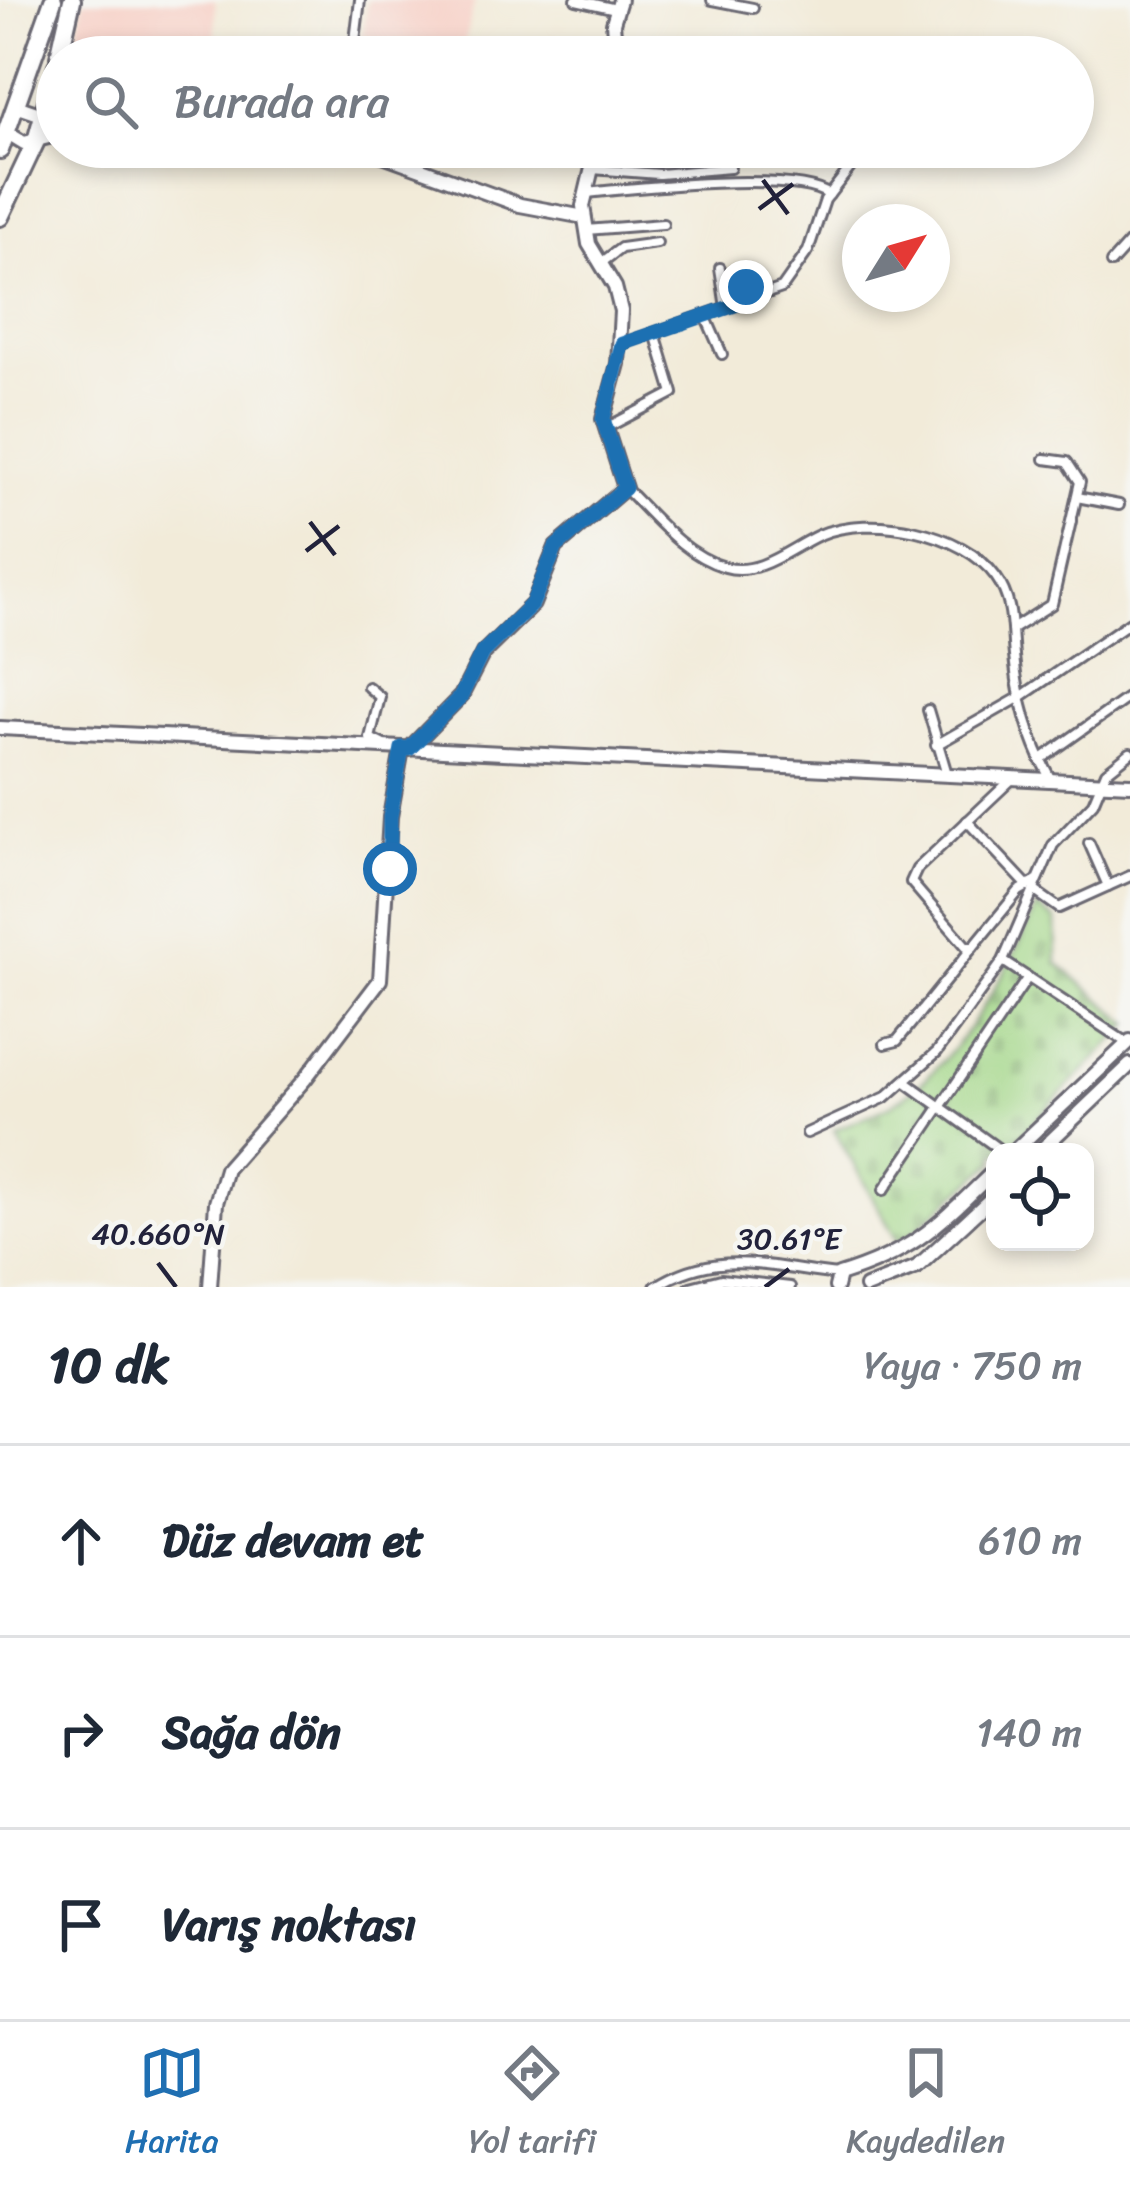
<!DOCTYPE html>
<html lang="tr">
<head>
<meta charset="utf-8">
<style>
  body { margin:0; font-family:Sriracha,sans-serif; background:#f2f2f3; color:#1f2937 }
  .controls { position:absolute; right:36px; bottom:36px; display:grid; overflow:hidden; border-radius:24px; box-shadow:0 6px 18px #0003 }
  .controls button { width:108px; height:108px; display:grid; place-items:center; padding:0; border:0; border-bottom:3px solid #e0e1e3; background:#fff; color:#1f2937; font:60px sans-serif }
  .compass { position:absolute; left:842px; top:204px; width:108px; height:108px; border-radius:50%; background:#fff; box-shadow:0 6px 18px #0003; rotate:53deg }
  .stop { position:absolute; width:36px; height:36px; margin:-27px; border:9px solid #1f6fb2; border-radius:50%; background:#fff }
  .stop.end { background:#1f6fb2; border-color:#fff; box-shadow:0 3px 12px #0008 }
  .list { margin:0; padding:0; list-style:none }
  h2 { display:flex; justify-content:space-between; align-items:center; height:156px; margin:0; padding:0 48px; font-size:51px }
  h2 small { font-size:39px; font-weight:400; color:#747a83 }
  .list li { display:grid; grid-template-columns:78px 1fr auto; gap:36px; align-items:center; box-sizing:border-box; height:192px; padding:0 48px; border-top:3px solid #e0e1e3 }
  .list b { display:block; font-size:45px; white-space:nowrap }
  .list em { font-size:39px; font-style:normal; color:#747a83 }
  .icon { flex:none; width:66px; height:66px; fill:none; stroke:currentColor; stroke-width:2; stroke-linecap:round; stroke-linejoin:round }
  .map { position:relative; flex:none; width:1130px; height:1287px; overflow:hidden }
  .search { position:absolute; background:#fff; box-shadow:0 6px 18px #0003; left:36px; right:36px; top:36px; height:132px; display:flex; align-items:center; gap:30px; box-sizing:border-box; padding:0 42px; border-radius:66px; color:#747a83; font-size:45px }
  .sheet { height:732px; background:#fff }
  nav { display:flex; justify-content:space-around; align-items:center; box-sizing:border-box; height:168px; border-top:3px solid #e0e1e3; background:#fff; font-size:33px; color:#747a83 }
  nav a { display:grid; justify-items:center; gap:6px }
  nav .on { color:#1f6fb2 }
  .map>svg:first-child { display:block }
</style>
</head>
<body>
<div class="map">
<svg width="1130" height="1287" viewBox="0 0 1130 1287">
  <defs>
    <pattern id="cemetery-stones" width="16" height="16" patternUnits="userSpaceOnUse" patternTransform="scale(3)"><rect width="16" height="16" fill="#a1d686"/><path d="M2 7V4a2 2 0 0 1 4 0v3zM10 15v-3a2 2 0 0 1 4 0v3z" fill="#8ab775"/></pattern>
  </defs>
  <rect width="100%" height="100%" fill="#f6f6f2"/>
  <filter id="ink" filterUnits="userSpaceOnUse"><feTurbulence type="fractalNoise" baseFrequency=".00833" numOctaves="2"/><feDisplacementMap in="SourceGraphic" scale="24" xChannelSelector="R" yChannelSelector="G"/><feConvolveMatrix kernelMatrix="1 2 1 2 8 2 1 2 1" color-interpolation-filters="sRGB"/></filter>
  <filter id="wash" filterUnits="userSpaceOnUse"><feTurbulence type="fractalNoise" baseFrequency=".004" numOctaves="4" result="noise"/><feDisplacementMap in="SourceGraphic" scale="48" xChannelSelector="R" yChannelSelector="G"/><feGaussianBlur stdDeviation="2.7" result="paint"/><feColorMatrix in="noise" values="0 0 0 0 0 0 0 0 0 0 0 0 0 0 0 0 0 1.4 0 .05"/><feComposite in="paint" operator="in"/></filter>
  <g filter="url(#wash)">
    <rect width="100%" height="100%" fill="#f2ebd9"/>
    <g fill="#f7d1c8">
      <path d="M84,0H215L216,57H72Z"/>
      <path d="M368,0H475L461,57H418L363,36Z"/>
    </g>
    <path fill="url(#cemetery-stones)" stroke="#627c60" stroke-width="3" d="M1037,907L1056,920L1057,963L1130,1024L1004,1152H995V1161L899,1244L834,1130C854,1121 875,1114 894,1103C956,1067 1008,970 1037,907Z"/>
  </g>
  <g filter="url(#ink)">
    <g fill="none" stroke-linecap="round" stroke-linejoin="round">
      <g stroke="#6b6872" stroke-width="14">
        <g id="street">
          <path d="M576,0L616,9"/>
          <path d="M712,0L753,8"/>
          <path d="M616,51L654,57"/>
          <path d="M353,57L360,0"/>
          <path d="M592,169L659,174L730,168"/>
          <path d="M586,193C633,188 796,170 829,195"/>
          <path d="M586,230L663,224"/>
          <path d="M601,263L621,248L657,243"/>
          <path d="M1111,263L1130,242"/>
          <path d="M720,268L726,308"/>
          <path d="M744,302L749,285"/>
          <path d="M705,315L722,354"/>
          <path d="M622,344L782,288L808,251L825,200L850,168L824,147"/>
          <path d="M606,428L673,393L655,333"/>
          <path d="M625,488C654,517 684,555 725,567C759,577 790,548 819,535C871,513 963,531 996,577C1014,602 1011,628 1014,656C1018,701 1029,740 1050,778"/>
          <path d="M1077,497L1119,505"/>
          <path d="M1014,628L1052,604L1080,482L1067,462L1045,459"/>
          <path d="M368,687L380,697L370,738L382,744"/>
          <path d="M928,710L947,774"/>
          <path d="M936,745L1022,696L1130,622"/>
          <path d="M1040,760L1130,696"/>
          <path d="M1011,780L917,869L911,882L966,946L973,947L1019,891L1035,882"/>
          <path d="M967,821L1027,885"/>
          <path d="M1089,843L1108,886"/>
          <path d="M1035,891L1059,908L1130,876"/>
          <path d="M1003,961L1127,1043"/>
          <path d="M885,1044L897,1041L973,947"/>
          <path d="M907,1083L1003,1152"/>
          <path d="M807,1133L886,1097L937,1052L1003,961L1053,845L1093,803L1106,772L1130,753"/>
          <path d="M884,1190L1028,977"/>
          <path d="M655,1287C718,1247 769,1268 839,1275"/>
          <path d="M690,1287L721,1279L790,1287"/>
        </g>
      </g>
      <g stroke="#6b6872" stroke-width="18">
        <g id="secondary">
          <path d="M616,57L613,23L620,0"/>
          <path d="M16,106L57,120"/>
          <path d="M6,132L24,143L57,135"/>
          <path d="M361,147L520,205L584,217"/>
          <path d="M0,728L1130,784"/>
          <path d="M409,749L461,696L483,653L533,604L556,547L625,488L603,419L618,364L621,311L615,287L589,244L583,206L597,147"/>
          <path d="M1013,1152L1130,1041"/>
          <path d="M1039,1152L1130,1065"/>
          <path d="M210,1287L216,1203L226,1169L305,1079L380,980L390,817L402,749"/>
          <path d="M836,1287L839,1275C916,1251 938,1225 995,1170"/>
          <path d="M866,1287L917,1267L995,1195"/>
        </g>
      </g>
      <g stroke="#6b6872" stroke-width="22">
        <g id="highway">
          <path d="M59,57L72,0"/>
          <path d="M0,150L53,0"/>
          <path d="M0,217L36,141L57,66"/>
        </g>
      </g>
      <use href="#street" stroke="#fff" stroke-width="8"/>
      <use href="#secondary" stroke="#fff" stroke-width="12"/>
      <use href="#highway" stroke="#fff" stroke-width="16"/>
    </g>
  </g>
  <g fill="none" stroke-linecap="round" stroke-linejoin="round" filter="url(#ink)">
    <path stroke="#1f6fb2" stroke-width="15" d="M390,869V817L402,748L409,749L461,696L482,653L532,604L556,547L625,488L603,419L622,344L744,302L746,287"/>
  </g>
  <path fill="none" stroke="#22223b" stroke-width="4.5" d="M763,180L788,214M759,209L793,184M310,522L335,555M306,551L339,526M158,1263L176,1287M765,1287L789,1269"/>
  <g font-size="30" text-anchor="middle" fill="#22223b" stroke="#f6f6f2" stroke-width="9" stroke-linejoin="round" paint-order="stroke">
    <text x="158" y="1244">40.660°N</text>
    <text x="789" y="1249">30.61°E</text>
  </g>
</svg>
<div class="controls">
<button><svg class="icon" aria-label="locate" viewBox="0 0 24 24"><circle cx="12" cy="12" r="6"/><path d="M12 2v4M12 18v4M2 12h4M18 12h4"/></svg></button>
</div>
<svg class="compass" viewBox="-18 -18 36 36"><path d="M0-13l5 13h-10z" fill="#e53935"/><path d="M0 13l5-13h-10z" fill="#747a83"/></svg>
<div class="stop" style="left:390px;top:869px"></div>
<div class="stop end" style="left:746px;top:287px"></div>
<div class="search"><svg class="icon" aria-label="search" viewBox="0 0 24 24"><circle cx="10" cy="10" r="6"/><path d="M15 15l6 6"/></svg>Burada ara</div>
</div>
<section class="sheet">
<h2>10 dk<small>Yaya · 750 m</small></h2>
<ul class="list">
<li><svg class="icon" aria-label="ahead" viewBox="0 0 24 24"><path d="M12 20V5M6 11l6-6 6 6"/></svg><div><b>Düz devam et</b></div><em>610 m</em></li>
<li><svg class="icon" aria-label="right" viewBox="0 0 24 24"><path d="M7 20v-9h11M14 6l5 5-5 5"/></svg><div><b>Sağa dön</b></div><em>140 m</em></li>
<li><svg class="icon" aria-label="arrive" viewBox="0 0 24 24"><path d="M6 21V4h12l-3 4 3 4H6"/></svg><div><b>Varış noktası</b></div></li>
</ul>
</section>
<nav>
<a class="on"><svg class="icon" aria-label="map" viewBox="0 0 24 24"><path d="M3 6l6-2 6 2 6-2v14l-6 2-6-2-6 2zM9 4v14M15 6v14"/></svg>Harita</a>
<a><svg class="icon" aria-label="directions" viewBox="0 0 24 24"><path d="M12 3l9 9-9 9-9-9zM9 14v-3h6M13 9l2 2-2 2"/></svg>Yol tarifi</a>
<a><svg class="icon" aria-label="saved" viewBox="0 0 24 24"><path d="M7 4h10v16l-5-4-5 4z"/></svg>Kaydedilen</a>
</nav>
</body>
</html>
